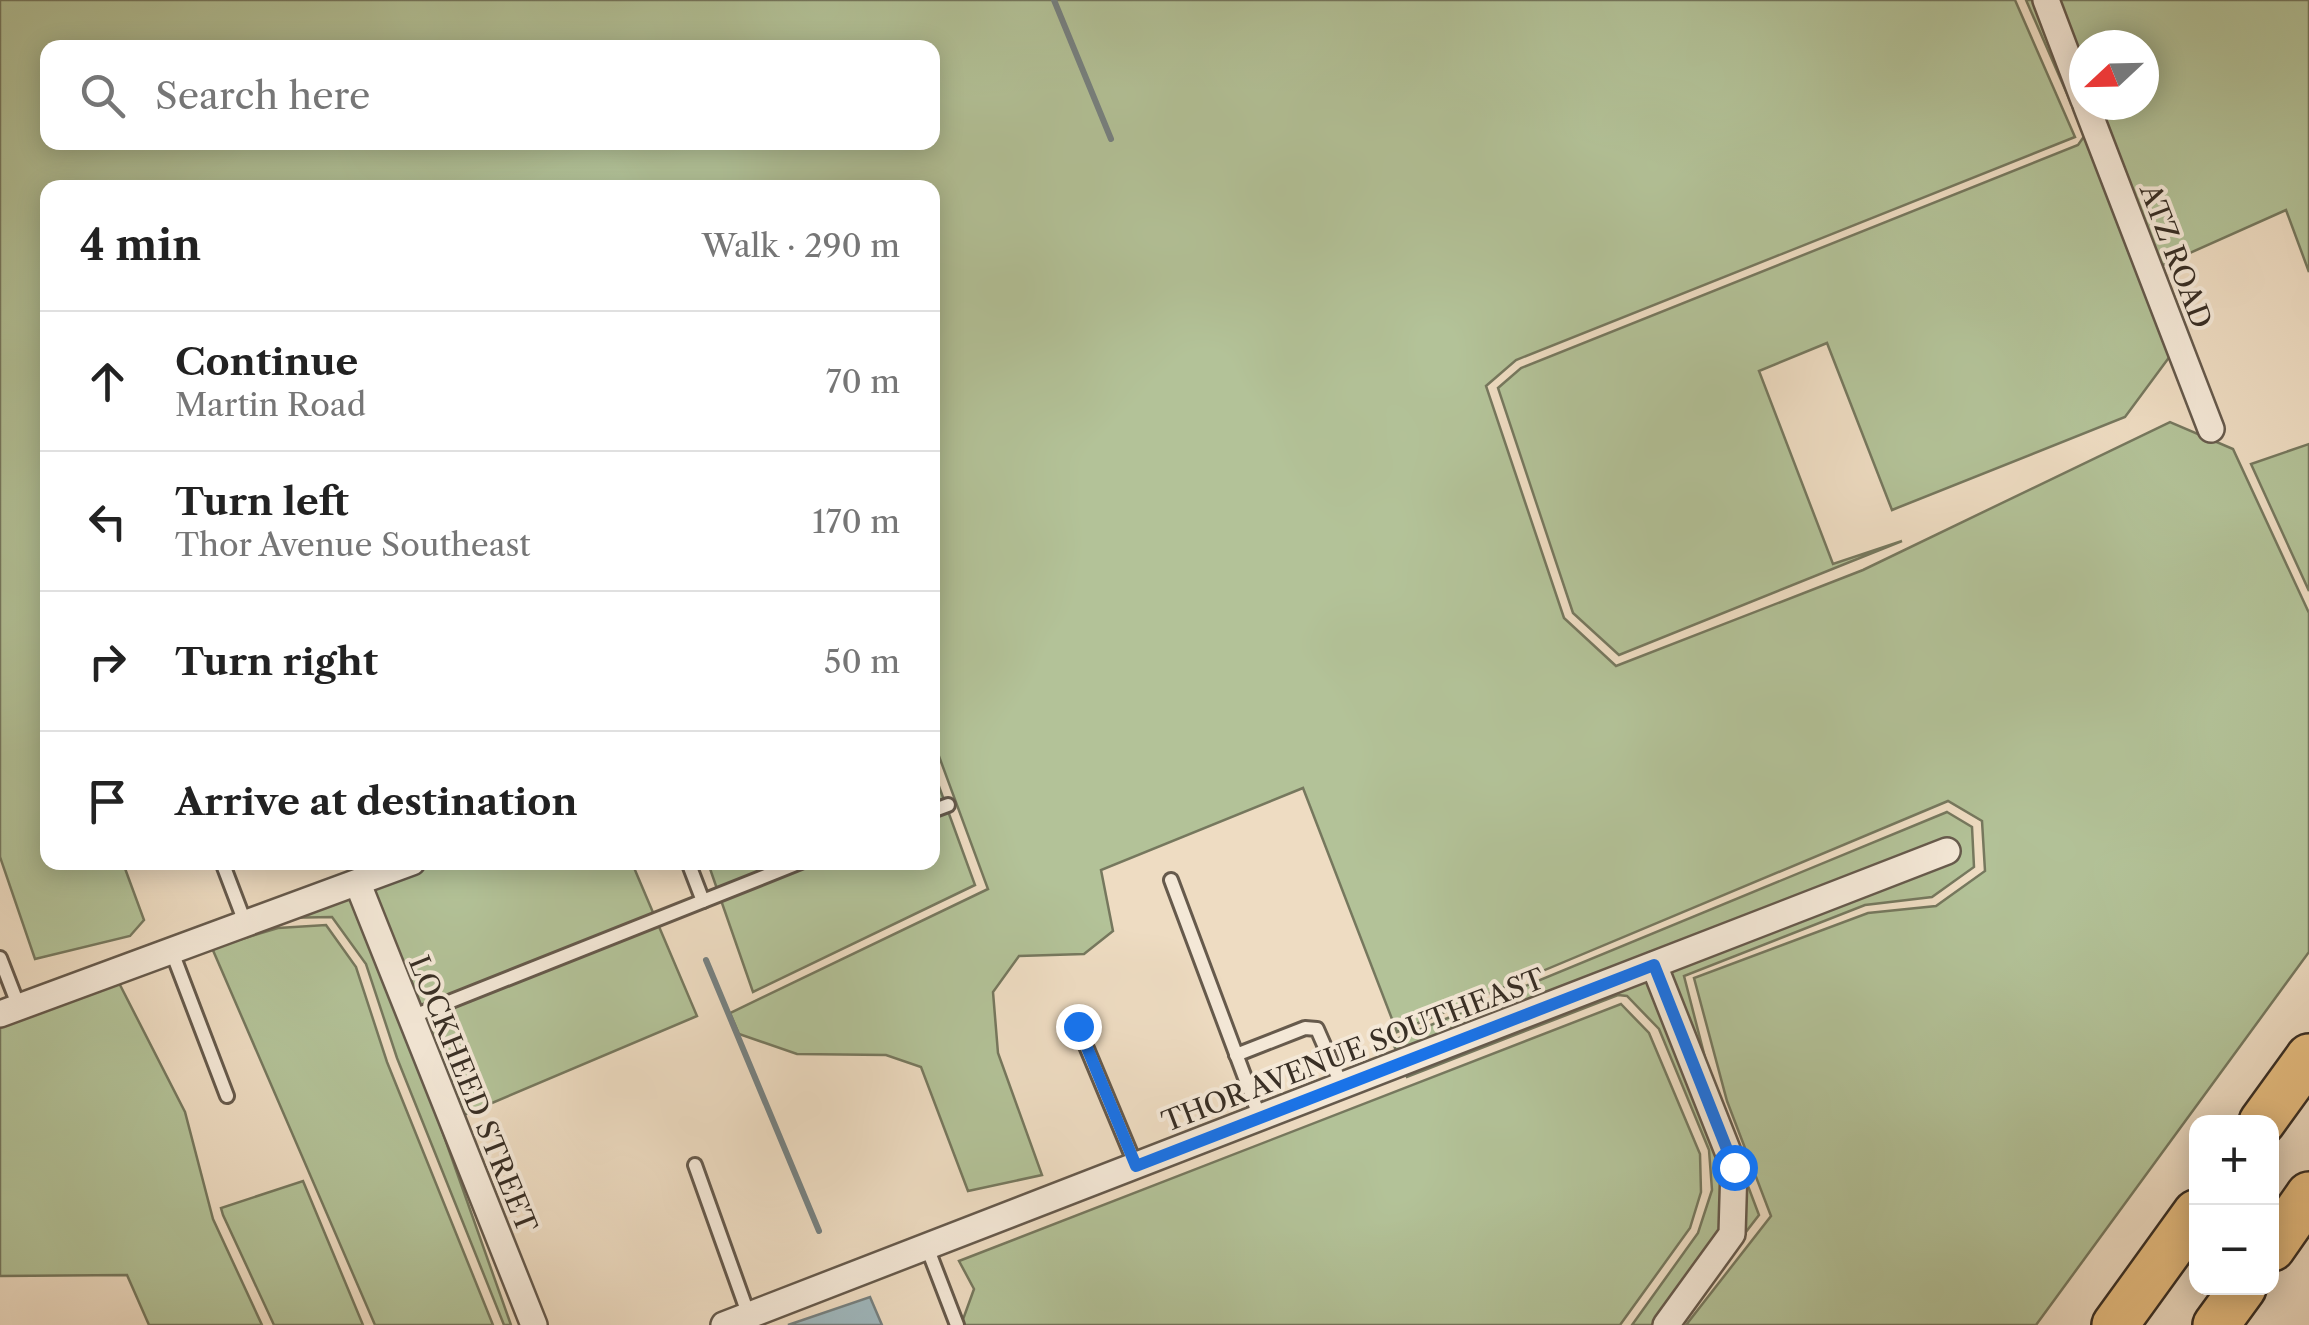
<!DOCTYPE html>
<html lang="en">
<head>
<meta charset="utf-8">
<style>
  body { margin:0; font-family:"Libre Caslon Text",serif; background:#f2f2f2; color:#222 }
  .controls { position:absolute; right:30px; bottom:30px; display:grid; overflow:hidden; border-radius:20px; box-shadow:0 5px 25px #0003 }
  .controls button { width:90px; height:90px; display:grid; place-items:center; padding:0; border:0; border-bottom:2px solid #e0e0e0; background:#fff; color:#222; font:50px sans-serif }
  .compass { position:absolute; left:2069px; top:30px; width:90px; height:90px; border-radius:50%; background:#fff; box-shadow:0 5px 25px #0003; rotate:248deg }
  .stop { position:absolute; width:30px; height:30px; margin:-22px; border:8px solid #1a73e8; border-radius:50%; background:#fff }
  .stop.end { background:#1a73e8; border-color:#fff; box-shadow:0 2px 10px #0008 }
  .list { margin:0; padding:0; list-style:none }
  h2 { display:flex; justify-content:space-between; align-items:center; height:130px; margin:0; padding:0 40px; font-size:42px }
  h2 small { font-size:32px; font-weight:400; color:#767676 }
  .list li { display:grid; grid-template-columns:65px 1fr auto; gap:30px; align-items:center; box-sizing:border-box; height:140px; padding:0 40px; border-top:2px solid #e0e0e0 }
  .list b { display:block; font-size:38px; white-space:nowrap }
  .list p { margin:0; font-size:32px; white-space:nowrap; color:#767676 }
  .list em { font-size:32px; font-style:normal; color:#767676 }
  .icon { flex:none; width:55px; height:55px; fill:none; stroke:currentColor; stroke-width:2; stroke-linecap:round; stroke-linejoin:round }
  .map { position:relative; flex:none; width:2309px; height:1325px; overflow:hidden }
  .search { position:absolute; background:#fff; box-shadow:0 5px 25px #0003; left:40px; top:40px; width:900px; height:110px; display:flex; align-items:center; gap:25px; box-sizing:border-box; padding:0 35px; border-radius:20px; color:#767676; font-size:38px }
  .panel { position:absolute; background:#fff; box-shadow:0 5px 25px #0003; left:40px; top:180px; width:900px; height:690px; border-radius:20px }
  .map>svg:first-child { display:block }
</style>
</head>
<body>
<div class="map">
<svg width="2309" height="1325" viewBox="0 0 2309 1325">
  <rect width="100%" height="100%" fill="#eedcc2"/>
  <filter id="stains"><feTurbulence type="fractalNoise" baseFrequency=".002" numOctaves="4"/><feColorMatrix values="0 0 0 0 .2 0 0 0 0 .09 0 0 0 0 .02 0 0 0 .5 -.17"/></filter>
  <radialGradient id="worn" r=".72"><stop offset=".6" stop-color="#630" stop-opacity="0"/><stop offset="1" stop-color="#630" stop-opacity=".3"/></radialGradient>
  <g fill="#b3c298" stroke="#76785e" stroke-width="2.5" fill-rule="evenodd">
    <path d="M0,0H2015L2075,137L1516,360L1486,386L1564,618L1616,666L1863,570L2170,422L2233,449L2309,613V952L2036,1325H1686L1771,1216L1727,1101L1694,978L1868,913L1936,906L1985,871L1982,821L1948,801L1397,1032L1303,788L1101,870L1113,931L1084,954L1019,956L993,992L998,1053L1042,1175L968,1191L921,1067L886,1055L797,1054L739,1034L730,1013L988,889L933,740L932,188H48V862L123,863L144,920L130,936L35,959L0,857ZM48,48H932V142H48Z"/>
    <path d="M2026,0H2309V272L2286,210L2154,269L2176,348L2125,417L1892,510L1827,343L1759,371L1833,564L1902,541L1619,655L1573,613L1498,388L1521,368L2078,145L2085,135ZM2084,45H2144V105H2084Z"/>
    <path d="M2309,444V591L2251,464Z"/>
    <path d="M933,770L975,885L753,992L708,863L932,862Z"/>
    <path d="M1947,812L1972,827L1974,867L1932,897L1865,905L1684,976L1717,1104L1759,1215L1674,1325H1632L1698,1233L1712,1190L1709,1150L1659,1029L1627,996L1618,995L1407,1077L1392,1041Z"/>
    <path d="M377,863H632L697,1016L440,1125L511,1325H504L397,1058L366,964L332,917L279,918Z"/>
    <path d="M326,925L356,967L387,1062L493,1325H375L212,948L278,928Z"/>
    <path d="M118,981L185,1112L213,1219L262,1325H149L127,1275L0,1276V1025Z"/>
    <path d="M1621,1004L1649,1033L1700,1154L1701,1192L1690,1228L1620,1325H961L974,1289L959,1261Z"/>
    <path d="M303,1181L363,1325H274L223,1215L221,1208Z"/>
  </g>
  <path fill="#9fb8be" stroke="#768181" stroke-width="2.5" d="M870,1297L882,1325H788Z"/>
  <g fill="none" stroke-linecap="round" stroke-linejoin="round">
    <g stroke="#768181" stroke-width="6">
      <path d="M1054,0L1111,139"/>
      <path d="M706,960L819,1231"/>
    </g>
    <g stroke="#665a4c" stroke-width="18">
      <g id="lane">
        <path d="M932,811L948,805"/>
        <path d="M222,862L246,925"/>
        <path d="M688,862L703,901"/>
        <path d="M1171,880L1260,1118"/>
        <path d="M172,952L227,1096"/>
        <path d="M0,958L19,1007"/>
        <path d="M411,1017L801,862"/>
        <path d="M1078,1027L1136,1166"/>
        <path d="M1236,1055L1305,1028L1317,1029L1342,1086"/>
        <path d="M695,1165L749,1316"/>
        <path d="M927,1247L957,1325"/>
      </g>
    </g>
    <g stroke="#665a4c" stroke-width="30">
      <g id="street">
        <path d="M2046,0L2084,100"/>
        <path d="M2086,105L2211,429"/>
        <path d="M358,884L534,1325"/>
        <path d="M1654,965L1734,1167L1732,1234L1666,1325"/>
        <path d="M0,1014L412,862"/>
        <path d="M724,1325L1947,851"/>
      </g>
    </g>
    <g stroke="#392f25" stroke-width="50">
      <g id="highway">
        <path d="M2262,1122L2309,1057"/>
        <path d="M2272,1248L2309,1195"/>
        <path d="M2115,1325L2196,1213"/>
        <path d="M2216,1325L2243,1288"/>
      </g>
    </g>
    <use href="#lane" stroke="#f4e8d7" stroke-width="12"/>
    <use href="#street" stroke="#f4e8d7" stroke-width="25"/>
    <use href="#highway" stroke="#e7be81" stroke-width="45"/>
  </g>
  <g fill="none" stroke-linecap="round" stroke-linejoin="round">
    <path stroke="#1a73e8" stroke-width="12" d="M1078,1026L1136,1166L1654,965L1734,1167"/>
  </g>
  <g text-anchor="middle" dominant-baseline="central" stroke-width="8" stroke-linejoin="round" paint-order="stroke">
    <g font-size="28" fill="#392f25" stroke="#f4e8d7">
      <text transform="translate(2176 256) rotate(69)">ATZ ROAD</text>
      <text transform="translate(1353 1050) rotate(-21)">THOR AVENUE SOUTHEAST</text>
      <text transform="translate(473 1094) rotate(68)">LOCKHEED STREET</text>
    </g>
  </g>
  <rect width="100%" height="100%" filter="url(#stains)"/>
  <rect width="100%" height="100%" fill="url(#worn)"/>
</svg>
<div class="controls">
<button>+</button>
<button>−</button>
</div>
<svg class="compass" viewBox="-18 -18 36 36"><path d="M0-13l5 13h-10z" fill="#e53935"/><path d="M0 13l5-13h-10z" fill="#767676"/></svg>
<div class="stop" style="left:1734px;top:1167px"></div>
<div class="stop end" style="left:1078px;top:1026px"></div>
<div class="search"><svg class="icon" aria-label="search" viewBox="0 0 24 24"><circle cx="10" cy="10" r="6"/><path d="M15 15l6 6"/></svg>Search here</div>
<section class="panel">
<h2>4 min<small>Walk · 290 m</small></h2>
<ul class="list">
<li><svg class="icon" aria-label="ahead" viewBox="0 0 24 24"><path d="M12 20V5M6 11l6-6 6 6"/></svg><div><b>Continue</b><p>Martin Road</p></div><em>70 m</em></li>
<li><svg class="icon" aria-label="left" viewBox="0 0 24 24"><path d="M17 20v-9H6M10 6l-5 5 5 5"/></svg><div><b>Turn left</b><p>Thor Avenue Southeast</p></div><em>170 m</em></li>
<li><svg class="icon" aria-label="right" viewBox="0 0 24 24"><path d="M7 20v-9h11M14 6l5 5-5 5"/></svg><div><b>Turn right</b></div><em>50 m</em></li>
<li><svg class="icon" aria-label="arrive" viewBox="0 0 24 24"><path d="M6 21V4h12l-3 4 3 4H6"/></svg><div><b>Arrive at destination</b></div></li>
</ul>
</section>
</div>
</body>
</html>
